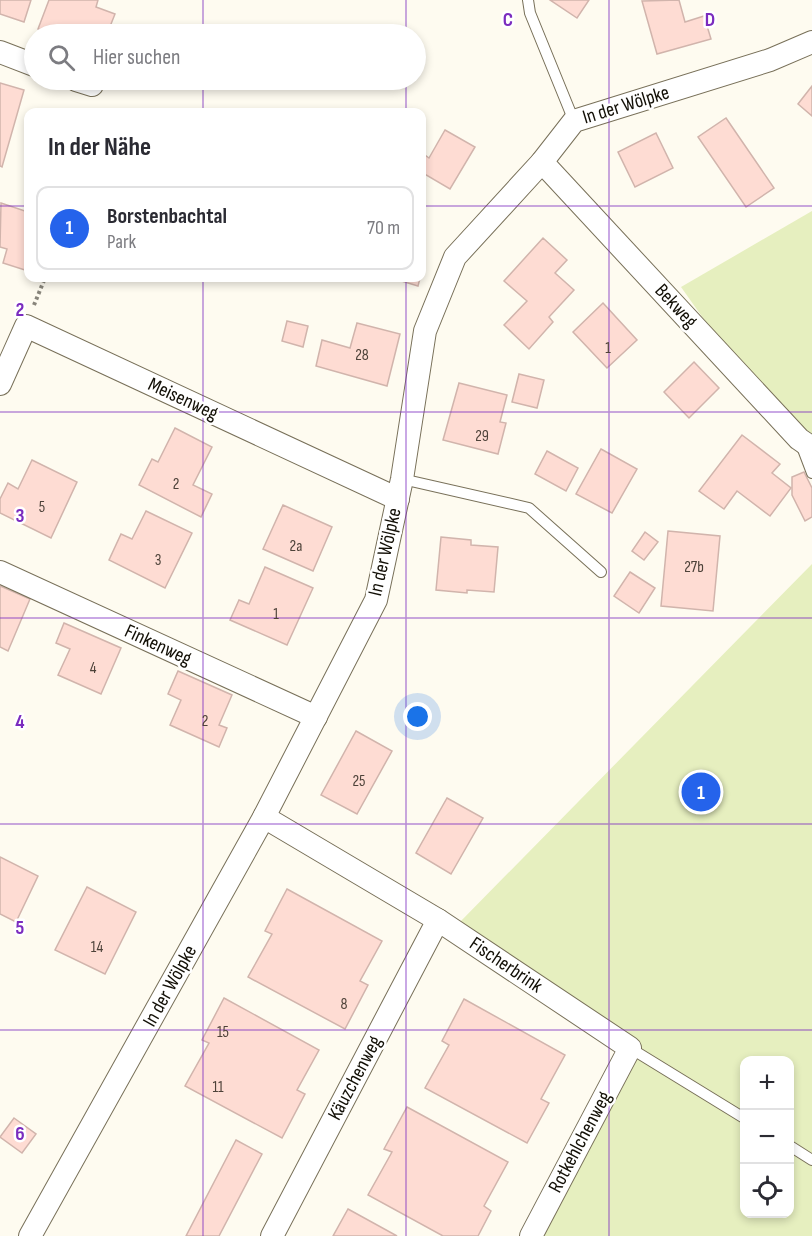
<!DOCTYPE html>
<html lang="de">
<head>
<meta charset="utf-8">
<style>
  body { margin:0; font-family:"Sofia Sans Condensed",sans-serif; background:#f7f7f7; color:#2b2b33 }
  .controls { position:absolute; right:18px; bottom:18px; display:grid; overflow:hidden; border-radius:12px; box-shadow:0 3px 9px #0003 }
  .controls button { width:54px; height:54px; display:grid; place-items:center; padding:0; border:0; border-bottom:2px solid #e1e1e2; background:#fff; color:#2b2b33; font:30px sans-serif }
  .you { position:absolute; left:418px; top:717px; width:21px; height:21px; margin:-15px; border:4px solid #fff; border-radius:50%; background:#1a73e8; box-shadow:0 0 0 9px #1a73e833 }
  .badge { display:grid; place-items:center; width:39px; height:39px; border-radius:50%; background:#2563eb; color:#fff; font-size:20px; font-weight:700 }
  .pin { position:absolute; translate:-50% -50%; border:3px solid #fff; box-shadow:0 2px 6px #0006 }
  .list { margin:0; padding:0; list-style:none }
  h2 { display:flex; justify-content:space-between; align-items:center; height:78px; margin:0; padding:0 24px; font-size:26px }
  h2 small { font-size:20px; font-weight:400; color:#7c7c81 }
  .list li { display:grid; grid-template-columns:39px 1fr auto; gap:18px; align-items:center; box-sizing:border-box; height:84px; margin:0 12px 12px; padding:0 12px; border:2px solid #e1e1e2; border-radius:12px }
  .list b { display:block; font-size:22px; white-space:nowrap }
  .list p { margin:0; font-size:20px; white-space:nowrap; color:#7c7c81 }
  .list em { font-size:20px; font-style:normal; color:#7c7c81 }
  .icon { flex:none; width:33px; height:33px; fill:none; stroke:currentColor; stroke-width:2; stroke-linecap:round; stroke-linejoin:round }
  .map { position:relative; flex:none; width:812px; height:1236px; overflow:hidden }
  .search { position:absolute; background:#fff; box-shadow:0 3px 9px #0003; left:24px; top:24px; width:402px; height:66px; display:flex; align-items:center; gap:15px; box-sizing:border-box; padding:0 21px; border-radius:33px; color:#7c7c81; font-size:22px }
  .panel { position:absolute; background:#fff; box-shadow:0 3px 9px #0003; left:24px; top:108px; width:402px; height:174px; border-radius:12px }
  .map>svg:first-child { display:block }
</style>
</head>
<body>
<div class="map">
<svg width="812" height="1236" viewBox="0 0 812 1236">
  <rect width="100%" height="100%" fill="#fefbf0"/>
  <g fill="#e6efbf" fill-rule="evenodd">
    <path d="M812,211V472L681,287Z"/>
    <path d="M812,564V1236H543L639,1050L458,924ZM744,1060H790V1214H744Z"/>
  </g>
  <g fill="#fedcd3" stroke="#d1b4ac" stroke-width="1.5">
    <path d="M0,0H31L24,22L0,14Z"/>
    <path d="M49,0H98L96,7L115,14L107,34H53L38,29Z"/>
    <path d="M550,0H589L577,18Z"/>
    <path d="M679,0L685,22L704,16L711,39L657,54L642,1Z"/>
    <path d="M0,83L24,90L2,167L0,166Z"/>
    <path d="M812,86V116L798,104Z"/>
    <path d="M726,118L774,188L746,207L698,137Z"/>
    <path d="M445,130L475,147L450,189L423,173L422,175V153L429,158Z"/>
    <path d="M656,133L673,168L635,187L618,152Z"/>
    <path d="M1,203L28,212V271L3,263L7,249L0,247Z"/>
    <path d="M543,238L567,260L555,273L574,290L549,317L553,322L529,349L504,325L527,301L504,281Z"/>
    <path d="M398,278H420L418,286L398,280Z"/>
    <path d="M603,303L637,340L607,368L573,332Z"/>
    <path d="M287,321L308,326L303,347L282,341Z"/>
    <path d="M357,323L400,334L387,386L316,366L322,340L350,348Z"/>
    <path d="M694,362L719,388L689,418L664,392Z"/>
    <path d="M519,374L544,380L537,408L512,402Z"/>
    <path d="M459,383L507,395L500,422L506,423L498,454L443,440Z"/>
    <path d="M175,428L212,447L193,485L212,494L201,517L139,485L152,459L158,462Z"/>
    <path d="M742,435L780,464L772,473L791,488L770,516L737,491L724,509L699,491Z"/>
    <path d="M601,449L637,469L612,513L576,494Z"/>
    <path d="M547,451L578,468L566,491L535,474Z"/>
    <path d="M32,460L77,482L51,538L0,513V499L8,483L18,489Z"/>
    <path d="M804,472L812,488V517L805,521L792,495V477Z"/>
    <path d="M283,505L332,527L313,571L263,549Z"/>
    <path d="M146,511L192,533L165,588L109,560L121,534L132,539Z"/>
    <path d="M668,531L720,536L713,611L661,606Z"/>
    <path d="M645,532L658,542L644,560L632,551Z"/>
    <path d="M441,537L471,540V545L498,547L494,592L467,590V593L436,590Z"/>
    <path d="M265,567L313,588L287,645L230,620L239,600L249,604Z"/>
    <path d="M630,572L655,588L639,613L614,596Z"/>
    <path d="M0,586L30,599L8,651L0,647Z"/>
    <path d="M64,623L121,648L101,694L58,675L70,649L56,643Z"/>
    <path d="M178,671L232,695L219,725L227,728L219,747L170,725L181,700L168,694Z"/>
    <path d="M356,731L392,751L357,814L321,795Z"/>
    <path d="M447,798L483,818L451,874L416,853Z"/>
    <path d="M0,857L38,876L16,922L0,914Z"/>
    <path d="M87,887L136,912L105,974L55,950Z"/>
    <path d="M287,889L382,941L360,981L368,985L345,1029L248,977L272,934L265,931Z"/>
    <path d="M224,998L319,1050L297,1090L305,1094L282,1138L185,1086L209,1043L202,1040Z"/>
    <path d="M464,999L565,1055L541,1099L549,1103L527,1143L425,1088L449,1045L442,1041Z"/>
    <path d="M407,1107L508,1162L484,1206L491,1211L478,1236H443L368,1195L392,1152L384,1149Z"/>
    <path d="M14,1118L36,1134L22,1153L0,1137Z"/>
    <path d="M236,1140L262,1154L219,1236H186Z"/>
    <path d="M348,1209L397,1236H333Z"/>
  </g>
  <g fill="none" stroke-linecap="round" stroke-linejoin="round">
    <g stroke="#787059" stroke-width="12">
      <g id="service">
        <path d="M528,0L530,13L574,121"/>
        <path d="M801,444L812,473"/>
        <path d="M402,479L529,508L601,572"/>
        <path d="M630,1048L744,1118"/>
        <path d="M790,1146L812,1160"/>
      </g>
    </g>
    <g stroke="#787059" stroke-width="24">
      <g id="minor">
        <path d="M0,52L34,65"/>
        <path d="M76,80L92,85"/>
        <path d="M542,162L799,439L812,448"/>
        <path d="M0,384L26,326L398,499"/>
        <path d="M0,572L316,717"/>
        <path d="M264,817L438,920L630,1048L531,1236"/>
        <path d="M30,1236L264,817L376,600L402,479L425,331L455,257L542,162L574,121L770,60L812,42"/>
        <path d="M272,1236L438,920"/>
      </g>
    </g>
    <path stroke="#88857b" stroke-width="4" stroke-dasharray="3 3" stroke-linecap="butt" d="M34,305L45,278"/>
    <use href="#service" stroke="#fff" stroke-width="10"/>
    <use href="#minor" stroke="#fff" stroke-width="22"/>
  </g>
  <path fill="none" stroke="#7b2cbf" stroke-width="1.5" stroke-opacity="0.55" d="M203,0V34M406,0V34M609,0V1236M203,80V112M406,80V112M0,206H28M422,206H812M203,278V1236M406,278V1236M0,412H812M0,618H812M0,824H812M0,1030H812"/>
  <g text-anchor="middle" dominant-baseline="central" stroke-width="5" stroke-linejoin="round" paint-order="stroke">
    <g font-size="16" fill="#4d4239">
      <text x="608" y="348">1</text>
      <text x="362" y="355">28</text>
      <text x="482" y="436">29</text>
      <text x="176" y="484">2</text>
      <text x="42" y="507">5</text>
      <text x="296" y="546">2a</text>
      <text x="158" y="560">3</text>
      <text x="694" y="567">27b</text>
      <text x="276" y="614">1</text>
      <text x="93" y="668">4</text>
      <text x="205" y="721">2</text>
      <text x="359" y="781">25</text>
      <text x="97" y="947">14</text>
      <text x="344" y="1004">8</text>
      <text x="223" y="1032">15</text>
      <text x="218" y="1087">11</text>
    </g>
    <g font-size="20" fill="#120f06" stroke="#fff">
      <text transform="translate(626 105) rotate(-17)">In der Wölpke</text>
      <text transform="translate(676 306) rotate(47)">Bekweg</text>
      <text transform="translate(183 399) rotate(25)">Meisenweg</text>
      <text transform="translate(385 552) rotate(-77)">In der Wölpke</text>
      <text transform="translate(158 645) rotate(25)">Finkenweg</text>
      <text transform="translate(506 965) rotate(34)">Fischerbrink</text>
      <text transform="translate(170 986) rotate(-61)">In der Wölpke</text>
      <text transform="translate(355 1078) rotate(-62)">Käuzchenweg</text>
      <text transform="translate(580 1142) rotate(-62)">Rotkehlchenweg</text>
    </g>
  </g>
  <g font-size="20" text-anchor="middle" font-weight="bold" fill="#7b2cbf" stroke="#fff" stroke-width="5" stroke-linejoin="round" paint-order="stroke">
    <text x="508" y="26">C</text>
    <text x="710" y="26">D</text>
    <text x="20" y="316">2</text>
    <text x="20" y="522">3</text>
    <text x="20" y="728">4</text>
    <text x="20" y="934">5</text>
    <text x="20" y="1140">6</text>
  </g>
</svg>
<div class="controls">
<button>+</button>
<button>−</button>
<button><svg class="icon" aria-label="locate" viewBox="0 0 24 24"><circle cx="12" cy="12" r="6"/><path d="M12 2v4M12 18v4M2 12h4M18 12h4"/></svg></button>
</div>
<div class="you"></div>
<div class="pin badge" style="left:701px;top:792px">1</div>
<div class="search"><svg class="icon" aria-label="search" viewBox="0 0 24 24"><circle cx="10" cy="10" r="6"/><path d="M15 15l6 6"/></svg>Hier suchen</div>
<section class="panel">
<h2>In der Nähe<small></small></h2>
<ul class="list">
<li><span class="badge">1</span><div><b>Borstenbachtal</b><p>Park</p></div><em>70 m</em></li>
</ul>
</section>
</div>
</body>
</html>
